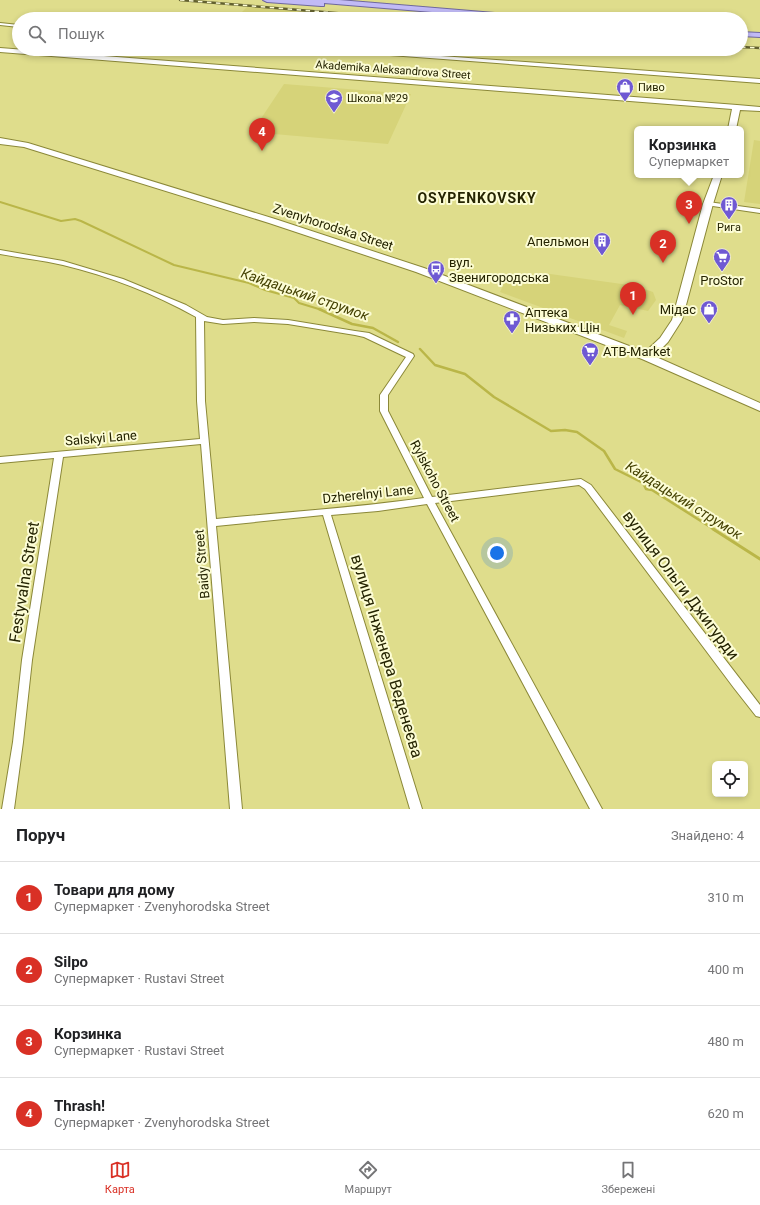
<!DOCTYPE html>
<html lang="uk">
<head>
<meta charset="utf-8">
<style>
  body { margin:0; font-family:Roboto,sans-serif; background:#f2f2f2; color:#202124 }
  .controls { position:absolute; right:12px; bottom:12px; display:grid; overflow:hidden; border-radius:6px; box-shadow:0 2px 6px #0003 }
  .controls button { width:36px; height:36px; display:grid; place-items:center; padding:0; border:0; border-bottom:1px solid #e0e0e0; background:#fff; color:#202124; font:20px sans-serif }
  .you { position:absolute; left:497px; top:553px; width:14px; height:14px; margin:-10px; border:3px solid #fff; border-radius:50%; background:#1a73e8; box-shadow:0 0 0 6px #1a73e833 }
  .badge { display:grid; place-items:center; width:26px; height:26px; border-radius:50%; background:#d93025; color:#fff; font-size:13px; font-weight:700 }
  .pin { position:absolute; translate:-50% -33px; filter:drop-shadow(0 1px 2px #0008) }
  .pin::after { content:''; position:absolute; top:21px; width:14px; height:12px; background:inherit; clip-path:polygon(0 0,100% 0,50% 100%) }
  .popup { position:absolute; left:634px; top:126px; width:110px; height:52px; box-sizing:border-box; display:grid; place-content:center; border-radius:6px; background:#fff; filter:drop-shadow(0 1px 3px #0005); font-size:13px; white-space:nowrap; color:#757577 }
  .popup b { font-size:15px; color:#202124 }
  .popup::after { content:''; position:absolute; left:50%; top:100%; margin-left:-8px; border:8px solid transparent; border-top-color:#fff }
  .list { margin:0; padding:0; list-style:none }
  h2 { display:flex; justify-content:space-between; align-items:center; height:52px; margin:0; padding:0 16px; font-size:17px }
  h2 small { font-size:13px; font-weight:400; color:#757577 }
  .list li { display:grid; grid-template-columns:26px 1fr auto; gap:12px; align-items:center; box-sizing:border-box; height:72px; padding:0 16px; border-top:1px solid #e0e0e0 }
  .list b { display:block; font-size:15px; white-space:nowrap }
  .list p { margin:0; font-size:13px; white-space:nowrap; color:#757577 }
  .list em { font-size:13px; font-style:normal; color:#757577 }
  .icon { flex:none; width:22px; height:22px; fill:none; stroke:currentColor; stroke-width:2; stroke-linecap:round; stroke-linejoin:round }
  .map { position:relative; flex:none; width:760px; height:809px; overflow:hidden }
  .search { position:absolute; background:#fff; box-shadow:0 2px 6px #0003; left:12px; right:12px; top:12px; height:44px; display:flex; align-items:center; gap:10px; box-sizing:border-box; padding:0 14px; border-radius:22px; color:#757577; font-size:15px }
  .sheet { height:340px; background:#fff }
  nav { display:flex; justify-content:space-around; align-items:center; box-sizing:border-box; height:56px; border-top:1px solid #e0e0e0; background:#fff; font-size:11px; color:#757577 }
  nav a { display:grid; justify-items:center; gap:2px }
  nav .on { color:#d93025 }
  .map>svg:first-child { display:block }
</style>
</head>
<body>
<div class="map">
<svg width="760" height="809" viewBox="0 0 760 809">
  <rect width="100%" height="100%" fill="#dfdd8c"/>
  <g fill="#d6d379">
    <path d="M247,7L388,19H321L242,12Z"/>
    <path d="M284,84L411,94L388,144L252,132Z"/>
    <path d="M754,140L760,141V204L744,202Z"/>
    <path d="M543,273L636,286L653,292L656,300L648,311L620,305L609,325L627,331L624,338L500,292L508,275L517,277L518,274L532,276Z"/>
  </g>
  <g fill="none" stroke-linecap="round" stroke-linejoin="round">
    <path stroke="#bab648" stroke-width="2" d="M0,202L61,221L75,219L81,221L174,265L249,283L265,290L294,298L299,303L322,310"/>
    <g stroke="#bab648" stroke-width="2.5">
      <path d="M319,309L352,324L373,328L398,342"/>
      <path d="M420,349L435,365L465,374L494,397L551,431L565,430L577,432L604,451L615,469L643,483L646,489L652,490L715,530"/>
    </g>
    <path stroke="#bab648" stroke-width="3" d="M713,529L760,559"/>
    <g stroke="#8b8838" stroke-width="2">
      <g id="street">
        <path d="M0,23L19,25V27L0,25Z"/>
        <path d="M321,49H343L760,79V83L323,50Z"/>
        <path d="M708,202L760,209V213L706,205V203Z"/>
        <path d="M0,250L63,261L123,279L186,305L207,317L223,320L254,318L288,320L355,331L369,333L413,354L414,356L388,395V411L432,497L581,479L591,485L760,705V717L756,716L734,688L585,489L579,485L435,503L602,809H590L427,504L378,511L331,515L422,809H410L323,515L216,526L242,809H230L201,444L63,457L32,660L23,742L14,809H2L13,742L22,660L54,458L0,463V457L200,439L197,401L196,317C155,294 109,276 63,265C42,260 21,258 0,254ZM204,321L223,324L254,322L288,324L355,335L364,337L406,357L380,395V411L424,498C355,508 285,512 216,519L205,401Z"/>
      </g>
    </g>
    <g stroke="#8b8838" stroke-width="2">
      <g id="secondary">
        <path d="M0,48L737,105L760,107V111L740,110L736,129H728L732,109L0,52Z"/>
        <path d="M0,138L28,143L275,219L424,268L645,352L660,338L672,320L703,204L714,175H722L713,204L682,320L668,342L654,356L760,403V411L642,359L416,272L269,223L24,147L0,144Z"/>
      </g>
    </g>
    <g stroke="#6f689d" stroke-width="2">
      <g id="primary">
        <path d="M263,0H339L542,17L546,19H515L324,3V6H321L267,2Z"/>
        <path d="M741,32L760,33V37L741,36Z"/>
      </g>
    </g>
    <use href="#street" fill="#fff" fill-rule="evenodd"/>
    <use href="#secondary" fill="#fff" fill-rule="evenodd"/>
    <use href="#primary" fill="#c1baf6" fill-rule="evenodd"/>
    <g stroke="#636130" stroke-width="2.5">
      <g id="rail">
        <path d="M180,0L408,19"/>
        <path d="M741,47L760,48"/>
      </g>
    </g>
    <use href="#rail" stroke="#fcfcd4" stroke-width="1.5" stroke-dasharray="4.5" stroke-linecap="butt"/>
  </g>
  <defs>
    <g id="shop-pin" transform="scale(0.9)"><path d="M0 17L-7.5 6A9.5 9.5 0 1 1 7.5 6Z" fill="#6f59d3" stroke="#fcfcd4"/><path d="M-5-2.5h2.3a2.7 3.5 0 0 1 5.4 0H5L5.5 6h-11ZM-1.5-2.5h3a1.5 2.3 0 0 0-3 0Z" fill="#fff"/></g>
    <g id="school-pin" transform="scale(0.9)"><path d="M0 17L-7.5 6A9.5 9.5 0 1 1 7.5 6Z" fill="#6f59d3" stroke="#fcfcd4"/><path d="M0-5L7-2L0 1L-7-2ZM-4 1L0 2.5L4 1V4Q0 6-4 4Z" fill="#fff"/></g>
    <g id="building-pin" transform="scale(0.9)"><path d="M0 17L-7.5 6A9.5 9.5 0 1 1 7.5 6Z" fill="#6f59d3" stroke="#fcfcd4"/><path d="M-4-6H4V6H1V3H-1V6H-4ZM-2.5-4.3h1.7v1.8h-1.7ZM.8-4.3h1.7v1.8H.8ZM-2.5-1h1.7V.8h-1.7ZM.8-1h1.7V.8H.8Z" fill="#fff"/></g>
    <g id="supermarket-pin" transform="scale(0.9)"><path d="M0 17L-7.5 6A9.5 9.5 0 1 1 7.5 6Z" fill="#6f59d3" stroke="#fcfcd4"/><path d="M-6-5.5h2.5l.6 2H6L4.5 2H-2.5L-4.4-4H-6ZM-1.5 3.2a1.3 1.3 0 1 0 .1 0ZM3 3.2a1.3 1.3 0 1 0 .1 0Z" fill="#fff"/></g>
    <g id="bus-pin" transform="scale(0.9)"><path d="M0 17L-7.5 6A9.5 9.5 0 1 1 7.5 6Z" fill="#6f59d3" stroke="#fcfcd4"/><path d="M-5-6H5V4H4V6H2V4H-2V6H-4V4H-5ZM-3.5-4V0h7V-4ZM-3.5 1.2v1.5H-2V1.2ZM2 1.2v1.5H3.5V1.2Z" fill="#fff"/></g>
    <g id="pharmacy-pin" transform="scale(0.9)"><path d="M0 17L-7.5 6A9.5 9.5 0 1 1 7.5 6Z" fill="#6f59d3" stroke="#fcfcd4"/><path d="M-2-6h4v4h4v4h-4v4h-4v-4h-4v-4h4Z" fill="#fff"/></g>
  </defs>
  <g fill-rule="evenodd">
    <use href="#shop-pin" x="625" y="87"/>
    <use href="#school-pin" x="334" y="98"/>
    <use href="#building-pin" x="729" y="205"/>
    <use href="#building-pin" x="602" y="241"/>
    <use href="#supermarket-pin" x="722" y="257"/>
    <use href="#bus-pin" x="436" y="269"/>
    <use href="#shop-pin" x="709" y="309"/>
    <use href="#pharmacy-pin" x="512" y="319"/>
    <use href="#supermarket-pin" x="590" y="351"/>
  </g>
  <g text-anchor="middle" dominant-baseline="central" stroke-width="4" stroke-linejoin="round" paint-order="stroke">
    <g font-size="11" fill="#252402" stroke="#fcfcd4">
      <text transform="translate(393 70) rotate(4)">Akademika Aleksandrova Street</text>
    </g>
    <g font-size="11" fill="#252402" stroke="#fcfcd4" text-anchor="start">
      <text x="638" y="87">Пиво</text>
      <text x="347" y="98">Школа №29</text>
      <text x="729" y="227" text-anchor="middle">Рига</text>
    </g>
    <g font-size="13" fill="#252402" stroke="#fcfcd4">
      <text transform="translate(333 227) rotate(18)">Zvenyhorodska Street</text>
      <text transform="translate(101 438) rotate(-5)">Salskyi Lane</text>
      <text transform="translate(435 481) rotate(62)">Rylskoho Street</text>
      <text transform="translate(368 494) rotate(-6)">Dzherelnyi Lane</text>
      <text transform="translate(202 564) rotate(-95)">Baidy Street</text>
    </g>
    <g font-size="13" fill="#252402" stroke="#fcfcd4" text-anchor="start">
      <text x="589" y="241" text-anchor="end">Апельмон</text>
      <text x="449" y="262">вул.<tspan x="449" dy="15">Звенигородська</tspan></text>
      <text x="722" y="280" text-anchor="middle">ProStor</text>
      <text x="696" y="309" text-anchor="end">Мідас</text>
      <text x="525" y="312">Аптека<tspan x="525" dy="15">Низьких Цін</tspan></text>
      <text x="603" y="351">ATB-Market</text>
    </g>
    <g font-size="14" font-weight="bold" letter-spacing="1" fill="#252402" stroke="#fcfcd4">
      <text x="477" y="198">OSYPENKOVSKY</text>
    </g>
    <g font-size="14" font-style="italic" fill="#454203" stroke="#fcfcd4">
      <text transform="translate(305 294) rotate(19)">Кайдацький струмок</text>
      <text transform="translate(684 500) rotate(32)">Кайдацький струмок</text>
    </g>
    <g font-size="16" fill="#252402" stroke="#fcfcd4">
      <text transform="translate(24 582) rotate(-81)">Festyvalna Street</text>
      <text transform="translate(681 585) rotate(53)">вулиця Ольги Джигурди</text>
      <text transform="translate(387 656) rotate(73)">вулиця Інженера Веденеєва</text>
    </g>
  </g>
</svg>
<div class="controls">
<button><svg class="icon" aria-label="locate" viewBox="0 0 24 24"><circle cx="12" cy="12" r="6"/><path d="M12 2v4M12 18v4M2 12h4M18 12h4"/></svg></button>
</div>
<div class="you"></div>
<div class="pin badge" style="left:633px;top:315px">1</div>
<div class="pin badge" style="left:663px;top:263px">2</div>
<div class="pin badge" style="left:689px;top:224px">3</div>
<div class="popup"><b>Корзинка</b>Супермаркет</div>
<div class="pin badge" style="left:262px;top:151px">4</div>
<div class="search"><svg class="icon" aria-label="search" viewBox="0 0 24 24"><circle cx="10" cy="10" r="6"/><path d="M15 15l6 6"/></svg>Пошук</div>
</div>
<section class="sheet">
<h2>Поруч<small>Знайдено: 4</small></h2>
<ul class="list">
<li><span class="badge">1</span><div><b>Товари для дому</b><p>Супермаркет · Zvenyhorodska Street</p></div><em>310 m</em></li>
<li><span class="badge">2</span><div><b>Silpo</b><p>Супермаркет · Rustavi Street</p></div><em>400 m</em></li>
<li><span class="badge">3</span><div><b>Корзинка</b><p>Супермаркет · Rustavi Street</p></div><em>480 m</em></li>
<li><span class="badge">4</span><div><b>Thrash!</b><p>Супермаркет · Zvenyhorodska Street</p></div><em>620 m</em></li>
</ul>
</section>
<nav>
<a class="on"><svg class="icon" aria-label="map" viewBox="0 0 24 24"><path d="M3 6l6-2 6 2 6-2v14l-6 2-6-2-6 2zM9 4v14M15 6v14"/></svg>Карта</a>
<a><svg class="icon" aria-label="directions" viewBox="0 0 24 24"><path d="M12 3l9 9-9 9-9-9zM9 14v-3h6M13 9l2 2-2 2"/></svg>Маршрут</a>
<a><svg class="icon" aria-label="saved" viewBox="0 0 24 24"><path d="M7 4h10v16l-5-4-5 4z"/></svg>Збережені</a>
</nav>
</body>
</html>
